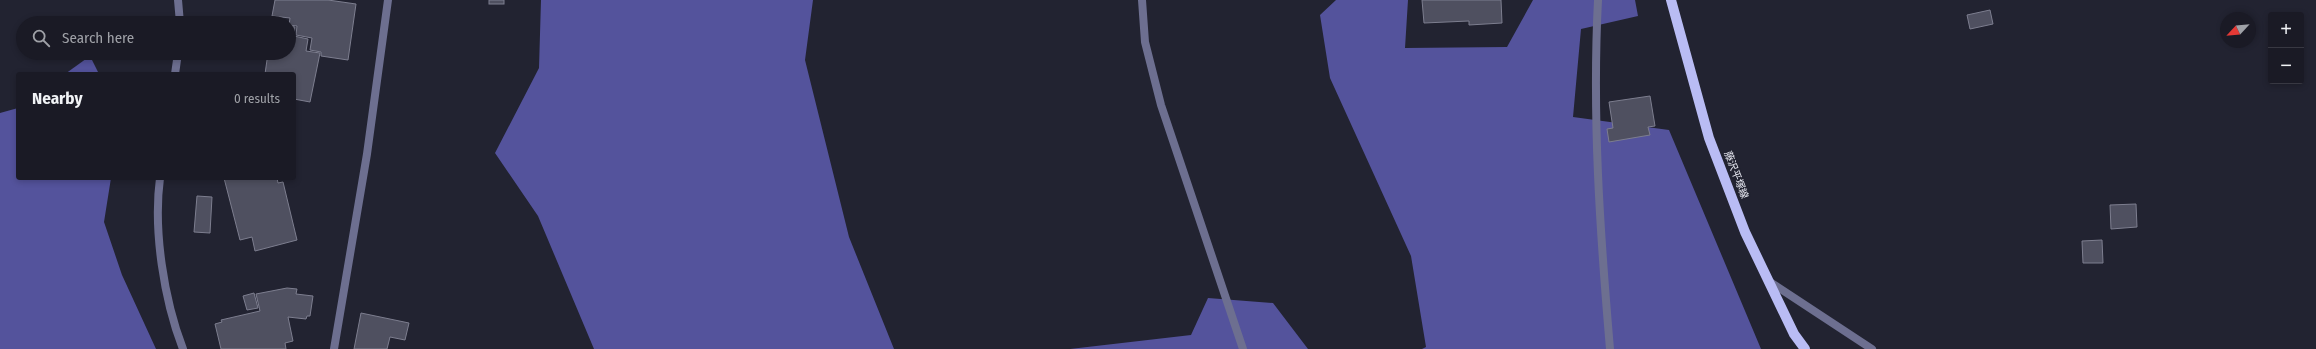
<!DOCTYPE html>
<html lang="en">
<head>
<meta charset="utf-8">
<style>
  body { margin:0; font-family:"Fira Sans Condensed","Noto Sans JP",sans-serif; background:#272732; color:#f1f3f6 }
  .controls { position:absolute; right:12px; top:12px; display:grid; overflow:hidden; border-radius:4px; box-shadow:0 2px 6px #0003 }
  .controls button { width:36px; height:36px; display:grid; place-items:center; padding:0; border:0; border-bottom:1px solid #383842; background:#1a1a25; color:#f1f3f6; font:20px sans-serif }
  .compass { position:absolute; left:2220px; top:12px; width:36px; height:36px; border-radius:50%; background:#1a1a25; box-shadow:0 2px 6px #0003; rotate:244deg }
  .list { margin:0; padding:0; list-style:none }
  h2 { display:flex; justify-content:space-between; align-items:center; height:52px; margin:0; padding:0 16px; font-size:17px }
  h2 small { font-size:13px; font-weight:400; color:#9fa1a7 }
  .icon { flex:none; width:22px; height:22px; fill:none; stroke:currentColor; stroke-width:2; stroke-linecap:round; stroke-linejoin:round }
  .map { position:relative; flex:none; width:2316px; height:349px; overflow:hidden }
  .search { position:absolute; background:#1a1a25; box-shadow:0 2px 6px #0003; left:16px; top:16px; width:280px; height:44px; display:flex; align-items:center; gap:10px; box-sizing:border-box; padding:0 14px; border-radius:22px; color:#9fa1a7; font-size:15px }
  .panel { position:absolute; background:#1a1a25; box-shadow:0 2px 6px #0003; left:16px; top:72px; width:280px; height:108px; border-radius:4px }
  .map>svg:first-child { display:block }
</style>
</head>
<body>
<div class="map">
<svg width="2316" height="349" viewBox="0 0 2316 349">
  <rect width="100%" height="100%" fill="#222331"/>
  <g fill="#54539c">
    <path d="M541,0H813L805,60L849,237L894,349H594L538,216L495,153L539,68Z"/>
    <path d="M1336,0H1408L1405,48L1507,47L1533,0H1635L1638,16L1581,29L1573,117L1669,130L1761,349H1422L1426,347L1411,256L1330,78L1320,15Z"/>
    <path d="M90,56L99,74H65Z"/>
    <path d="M18,108V178H111L104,222L122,275L156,349H0V113Z"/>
    <path d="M1208,298L1273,303L1308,349H1070L1191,335Z"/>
  </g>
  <g fill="#4f5060" stroke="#7d7e8f">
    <path d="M275,0H328L356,4L348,60L321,56V52L310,50L312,38L296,35L297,26L289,25L290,18L272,16Z"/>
    <rect x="489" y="0" width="15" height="4"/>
    <path d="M1422,0H1501L1502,23L1469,25V21L1424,23Z"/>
    <path d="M1990,10L1993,24L1970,29L1967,15Z"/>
    <path d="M289,26L295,27L294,36L308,39L306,51L320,53L310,102L294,99V74H265L268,53H289Z"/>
    <path d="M1650,96L1655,126L1648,127L1650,135L1609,142L1607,129L1613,128L1609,102Z"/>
    <path d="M224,178H277L278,183L283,182L297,240L255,251L252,237L240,240Z"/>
    <path d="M197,196L212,197L210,233L194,232Z"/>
    <path d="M2136,204L2137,227L2111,229L2110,205Z"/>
    <path d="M2102,240L2103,263H2083L2082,241Z"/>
    <path d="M287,288L297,289L296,294L313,296L310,316H307L306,319L288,317L293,341L285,343L286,349H221L215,324L222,322L221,320L260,311L256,294Z"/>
    <path d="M254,293L258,308L247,310L243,296Z"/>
    <path d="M361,313L409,323L405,340L390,337L387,349H354Z"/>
  </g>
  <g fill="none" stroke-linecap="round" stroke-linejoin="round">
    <g stroke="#6d6f90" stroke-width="8">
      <path d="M1142,0L1145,42L1161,105L1243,349"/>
      <path d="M1598,0C1592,117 1600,232 1610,349"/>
      <path d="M1770,282L1872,349"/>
      <path d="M334,349L367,154L388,0"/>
    </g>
    <g stroke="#6d6f90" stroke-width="8">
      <path d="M178,0L180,23"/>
      <path d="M175,74L178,53"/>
      <path d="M160,178C153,230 164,300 183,349"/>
    </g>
    <path stroke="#b9bcf4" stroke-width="10" d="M1671,0L1709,138L1745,232L1794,334L1805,349"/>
  </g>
  <g text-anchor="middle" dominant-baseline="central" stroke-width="3" stroke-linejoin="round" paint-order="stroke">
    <g font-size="10" fill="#eaebf4" stroke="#222331">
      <text transform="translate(1736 175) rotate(69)">藤沢平塚線</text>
    </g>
  </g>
</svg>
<div class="controls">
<button>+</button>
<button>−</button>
</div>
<svg class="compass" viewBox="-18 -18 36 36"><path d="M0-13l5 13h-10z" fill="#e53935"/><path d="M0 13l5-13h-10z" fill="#9fa1a7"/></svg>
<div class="search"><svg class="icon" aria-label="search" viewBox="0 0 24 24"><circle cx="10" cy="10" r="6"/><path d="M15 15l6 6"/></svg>Search here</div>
<section class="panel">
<h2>Nearby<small>0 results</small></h2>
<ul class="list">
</ul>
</section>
</div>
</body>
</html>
